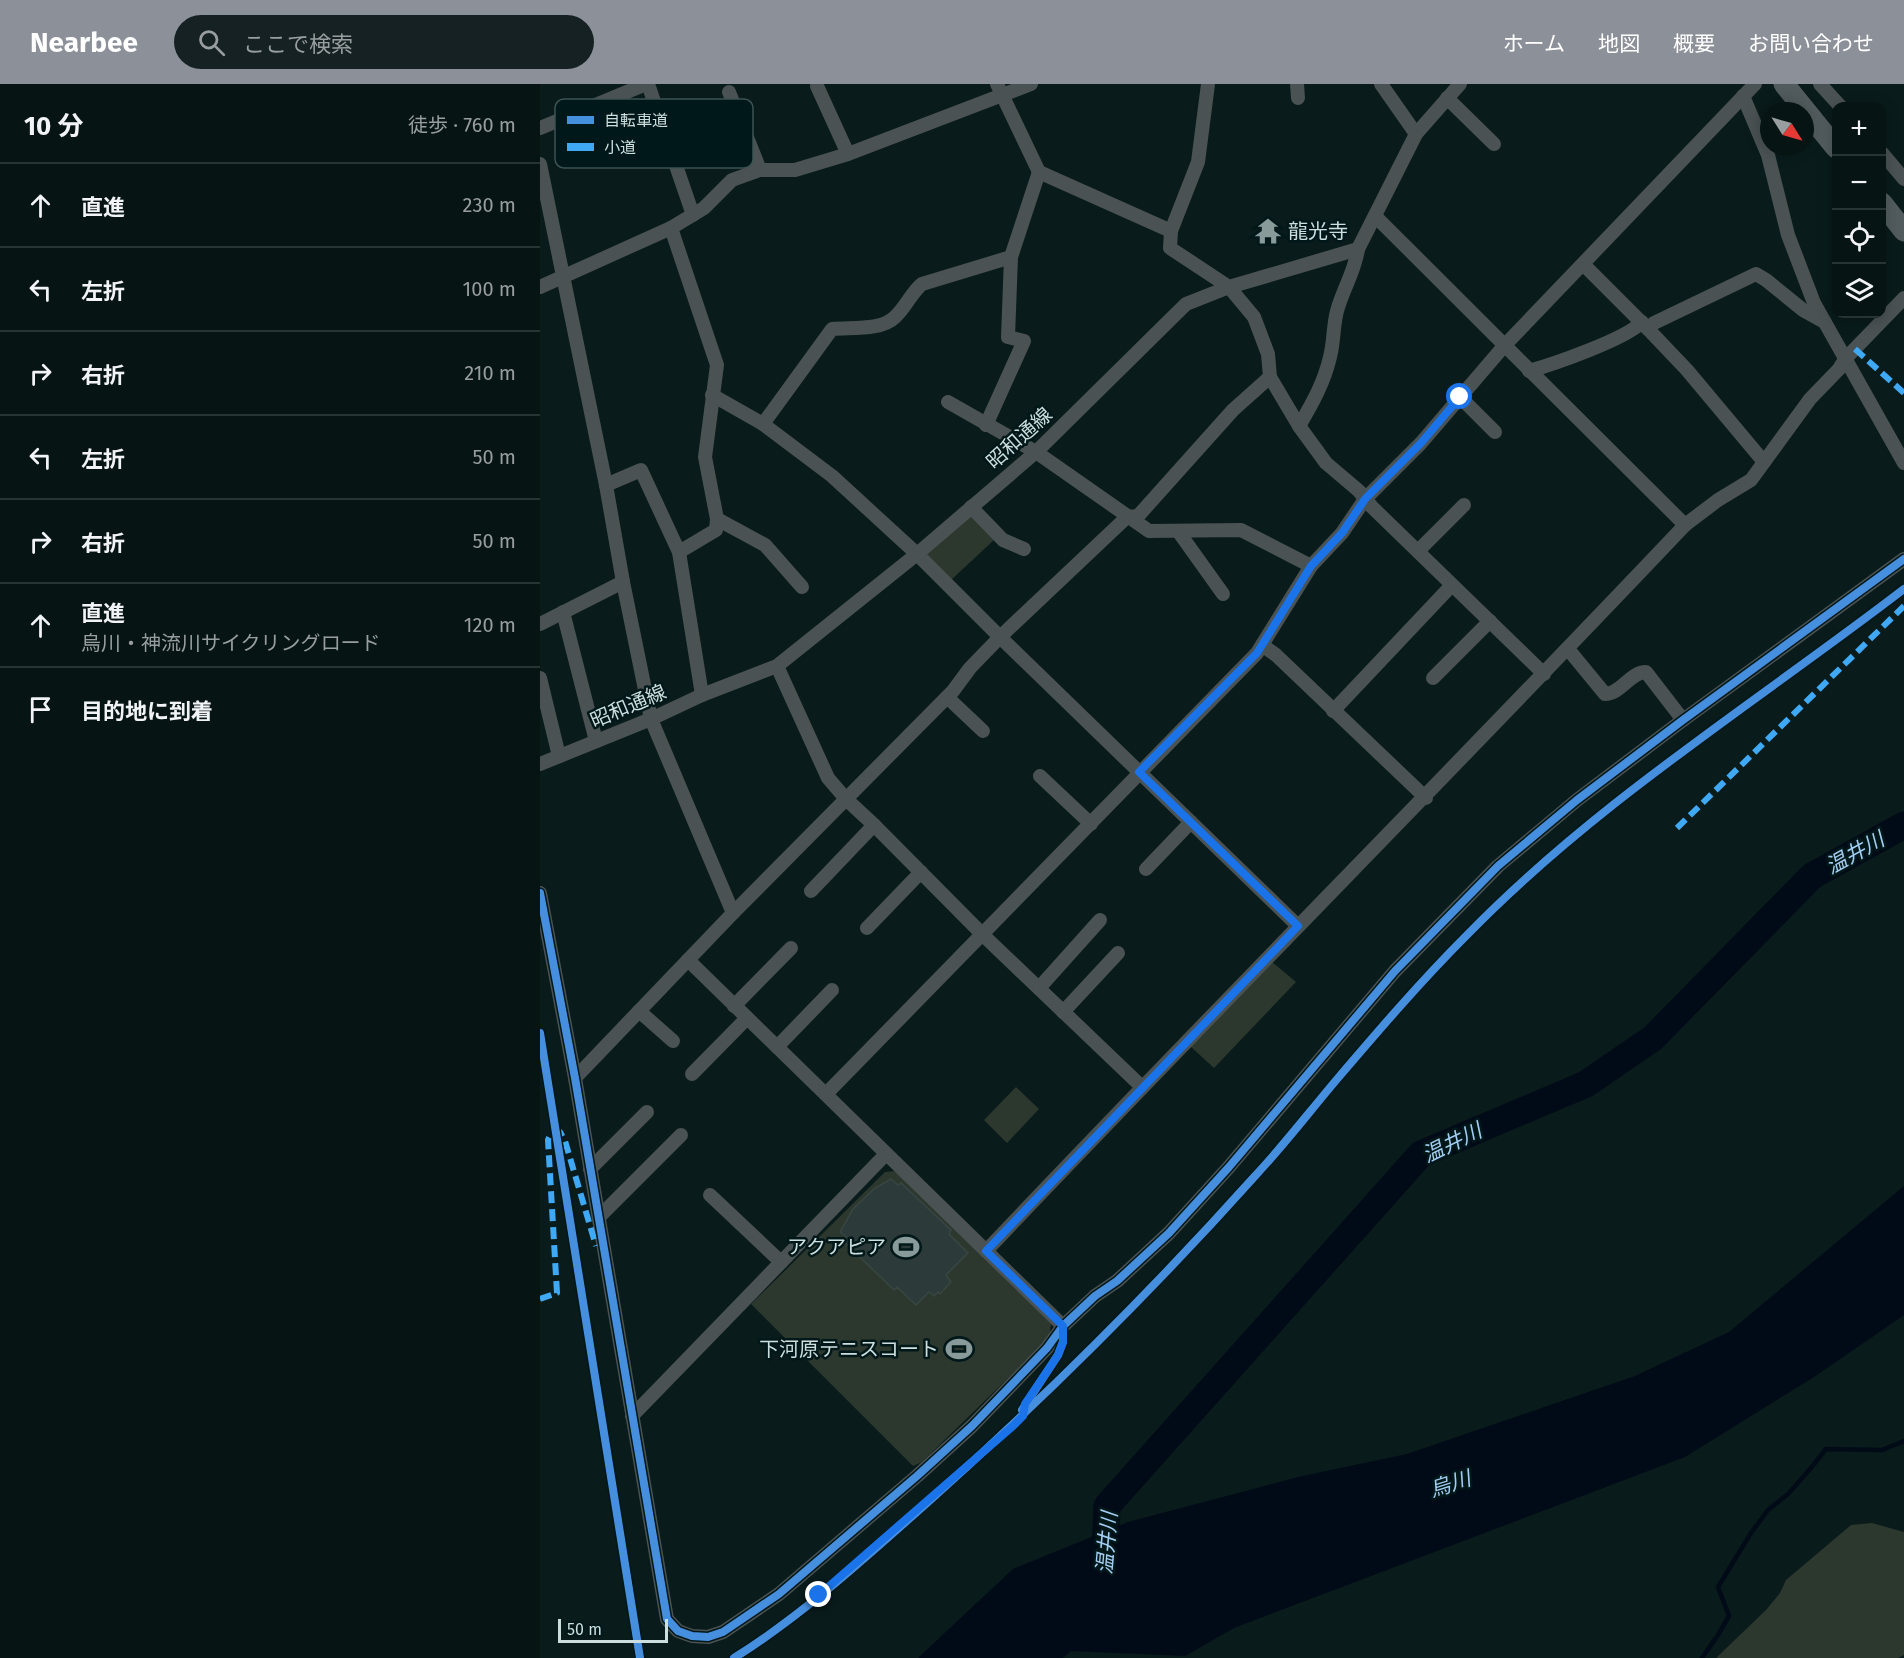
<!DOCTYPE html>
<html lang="ja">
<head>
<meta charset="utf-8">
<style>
  body { margin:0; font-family:"Fira Sans","Noto Sans JP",sans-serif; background:#152122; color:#f1f3f6 }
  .controls { position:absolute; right:18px; top:18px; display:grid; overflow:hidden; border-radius:12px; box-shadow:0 3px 15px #0003 }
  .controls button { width:54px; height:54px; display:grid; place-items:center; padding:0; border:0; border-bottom:2px solid #283334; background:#071414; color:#f1f3f6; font:30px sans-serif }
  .compass { position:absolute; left:1220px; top:18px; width:54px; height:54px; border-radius:50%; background:#071414; box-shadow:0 3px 15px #0003; rotate:127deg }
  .scale { position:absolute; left:18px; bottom:15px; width:110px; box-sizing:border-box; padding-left:6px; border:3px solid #ccdedd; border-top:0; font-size:16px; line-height:21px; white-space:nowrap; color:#ccdedd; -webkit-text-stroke:4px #001819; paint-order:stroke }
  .stop { position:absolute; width:18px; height:18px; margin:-14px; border:4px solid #1a73e8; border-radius:50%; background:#fff }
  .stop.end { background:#1a73e8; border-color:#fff; box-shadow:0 2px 6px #0008 }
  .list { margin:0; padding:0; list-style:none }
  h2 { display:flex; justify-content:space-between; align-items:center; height:78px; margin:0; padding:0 24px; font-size:26px }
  h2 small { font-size:20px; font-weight:400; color:#989ea0 }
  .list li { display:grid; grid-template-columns:39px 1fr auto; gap:18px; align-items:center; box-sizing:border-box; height:84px; padding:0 24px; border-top:2px solid #283334 }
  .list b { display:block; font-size:22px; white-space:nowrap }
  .list p { margin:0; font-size:20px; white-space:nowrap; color:#989ea0 }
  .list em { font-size:20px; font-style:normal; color:#989ea0 }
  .icon { flex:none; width:33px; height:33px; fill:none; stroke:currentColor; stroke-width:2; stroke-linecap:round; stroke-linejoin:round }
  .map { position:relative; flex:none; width:1364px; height:1574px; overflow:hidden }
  header { display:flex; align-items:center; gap:36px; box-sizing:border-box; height:84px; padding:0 30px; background:#8c9099; color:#fff }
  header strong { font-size:28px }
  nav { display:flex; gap:33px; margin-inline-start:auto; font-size:21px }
  .search { width:420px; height:54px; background:#152122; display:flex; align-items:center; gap:15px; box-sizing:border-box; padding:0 21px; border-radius:33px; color:#989ea0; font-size:22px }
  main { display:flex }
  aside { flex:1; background:#071414 }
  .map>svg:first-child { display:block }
</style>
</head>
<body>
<header>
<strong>Nearbee</strong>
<div class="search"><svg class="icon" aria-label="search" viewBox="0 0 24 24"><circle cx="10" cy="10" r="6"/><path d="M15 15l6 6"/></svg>ここで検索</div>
<nav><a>ホーム</a><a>地図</a><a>概要</a><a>お問い合わせ</a></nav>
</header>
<main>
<aside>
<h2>10 分<small>徒歩 · 760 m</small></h2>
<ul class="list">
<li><svg class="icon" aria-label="ahead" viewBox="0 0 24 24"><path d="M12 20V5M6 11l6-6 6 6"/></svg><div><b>直進</b></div><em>230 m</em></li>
<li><svg class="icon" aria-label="left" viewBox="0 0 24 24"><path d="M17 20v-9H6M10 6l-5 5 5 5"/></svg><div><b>左折</b></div><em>100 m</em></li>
<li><svg class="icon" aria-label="right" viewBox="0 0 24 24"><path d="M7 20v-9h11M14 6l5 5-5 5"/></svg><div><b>右折</b></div><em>210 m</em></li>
<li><svg class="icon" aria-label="left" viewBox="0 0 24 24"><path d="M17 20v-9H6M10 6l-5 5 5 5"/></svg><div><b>左折</b></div><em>50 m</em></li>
<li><svg class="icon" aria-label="right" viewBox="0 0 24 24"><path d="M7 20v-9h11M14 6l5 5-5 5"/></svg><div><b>右折</b></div><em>50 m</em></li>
<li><svg class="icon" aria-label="ahead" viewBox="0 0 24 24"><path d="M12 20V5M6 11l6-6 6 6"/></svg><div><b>直進</b><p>烏川・神流川サイクリングロード</p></div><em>120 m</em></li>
<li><svg class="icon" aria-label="arrive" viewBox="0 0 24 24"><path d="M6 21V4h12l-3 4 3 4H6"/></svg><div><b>目的地に到着</b></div></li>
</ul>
</aside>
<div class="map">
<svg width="1364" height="1574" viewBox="0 0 1364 1574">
  <rect width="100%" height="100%" fill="#091b1b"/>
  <g fill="#2c382d">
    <path d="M431,432L454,456L411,496L386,474V469Z"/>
    <path d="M731,877L756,898L674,984L650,962Z"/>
    <path d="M476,1003L499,1025L467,1059L444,1036Z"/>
    <path d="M355,1087L511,1240L510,1248L503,1260L382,1378L373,1382L211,1220L345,1088Z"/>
    <path d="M1332,1439L1364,1448V1571L1358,1574H1176L1226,1526L1240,1509L1246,1496L1311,1441Z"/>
  </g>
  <path fill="#010b17" d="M1364,1102V1231L1274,1293L1145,1373L694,1544L645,1572L531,1567L523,1574H378L473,1485L588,1438L758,1393L867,1370L1095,1292L1189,1248Z"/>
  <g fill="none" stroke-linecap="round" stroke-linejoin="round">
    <path stroke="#010b17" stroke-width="4.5" d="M1162,1574L1178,1551L1189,1532L1178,1503L1211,1449L1228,1426L1248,1410L1271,1384L1286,1365L1342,1366L1364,1357"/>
    <path stroke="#010b17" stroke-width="27" d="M564,1484L567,1422L881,1070L1046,1000L1113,954L1272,792L1364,741"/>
  </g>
  <path fill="#2c3b39" stroke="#384643" stroke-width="1.5" d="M351,1095L358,1101L361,1099L411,1146L409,1150L428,1169L406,1191L411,1198L400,1210L398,1208L394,1212L389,1208L376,1221L357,1203L354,1206L303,1157L306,1153L300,1148L313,1125L335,1104Z"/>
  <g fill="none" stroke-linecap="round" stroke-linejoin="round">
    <g stroke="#4a5253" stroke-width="14">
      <path d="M108,0L153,131"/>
      <path d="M457,0L499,88L631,147L630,164L689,203L714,233L728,270L730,293L759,342L786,379L819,407L832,423L1004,590"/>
      <path d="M757,0L758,14"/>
      <path d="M841,0L876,50"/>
      <path d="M1280,0L1300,22"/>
      <path d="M277,2L308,70"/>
      <path d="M189,8L220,86"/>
      <path d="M1203,12L1228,71L1248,151L1274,219L1364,379"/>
      <path d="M907,14L954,60"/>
      <path d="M0,44L106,0"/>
      <path d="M1342,69L1364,95"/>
      <path d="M0,80L66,401L83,498L111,635L193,829"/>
      <path d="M835,132L1145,441"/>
      <path d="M131,144L177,281L165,373L177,435L176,446L139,468"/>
      <path d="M631,147L658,78L668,0"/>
      <path d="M1044,181L1108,245L1147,286L1224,378"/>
      <path d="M0,203L131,144L164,124L192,96L220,86H255L308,70L491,0"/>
      <path d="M1108,245L1114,239L1216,190L1226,196L1263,226L1283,237"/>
      <path d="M989,287C1014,280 1086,255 1102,238"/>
      <path d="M172,311L223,340L292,392L377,470L460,553L758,842"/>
      <path d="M920,313L955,348"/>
      <path d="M408,318L496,368L609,447L701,446L771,482"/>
      <path d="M223,340L292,245C311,243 341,247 355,233C366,223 371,209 382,200L471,173"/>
      <path d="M446,341L484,257L468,253L471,173L499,88"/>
      <path d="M759,342C772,320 784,299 790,273C794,258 793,242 797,227C803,205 815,187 818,165"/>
      <path d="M66,401L101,386L139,468L162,611"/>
      <path d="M431,423L463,456L484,465"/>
      <path d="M177,435L225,461L262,503"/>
      <path d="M638,447L683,510"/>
      <path d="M878,467L924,421"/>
      <path d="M23,528L56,657"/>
      <path d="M0,540L83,498"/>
      <path d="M722,561L736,571L886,714"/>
      <path d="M1028,565L1065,610C1081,610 1090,588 1106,588L1143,636"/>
      <path d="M237,582L288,694L306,715L334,741L443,851L602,1003"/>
      <path d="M0,594L19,672"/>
      <path d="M893,594L950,537"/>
      <path d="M407,613L443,647"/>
      <path d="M793,627L912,501"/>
      <path d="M0,680L111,635L162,611L237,582L377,470L496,368L646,220L689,203L818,165L876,50L920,0"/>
      <path d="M500,692L551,740"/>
      <path d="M606,785L651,738"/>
      <path d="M271,807L334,741"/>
      <path d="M0,809L35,994L127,1535L138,1547L152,1552L168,1553L183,1548L239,1510L377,1392L432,1342L507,1264L523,1242L555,1212L577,1197L629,1149L689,1083L855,887L958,782L1037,716L1143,636L1364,475"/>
      <path d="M327,844L381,788"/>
      <path d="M148,876L523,1242"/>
      <path d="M499,904L560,836"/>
      <path d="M194,922L251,864"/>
      <path d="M99,927L133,957"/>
      <path d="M523,928L578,869"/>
      <path d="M237,963L292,906"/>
      <path d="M152,990L207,934"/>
      <path d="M35,994L193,829L413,607L430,584L460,553L587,433L598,432L693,326L730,293"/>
      <path d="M286,1010L717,569L771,482L802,449L825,415L881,359L964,262L1215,0"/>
      <path d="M50,1085L107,1028"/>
      <path d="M170,1111L241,1178"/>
      <path d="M59,1133L141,1051"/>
      <path d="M446,1167C677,923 914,685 1145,441L1178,416L1211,396L1270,315L1299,285L1305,275L1364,214"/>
      <path d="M92,1332L346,1070"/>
    </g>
    <g stroke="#525c5e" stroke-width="21">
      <path d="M1244,0L1296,64"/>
      <path d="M1342,119L1364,147"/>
    </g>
    <g stroke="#3fa9f5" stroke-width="6" stroke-dasharray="12 6" stroke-linecap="butt">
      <path d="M1315,265L1364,309"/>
      <path d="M1137,744L1364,522"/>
      <path d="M0,1215L17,1209L8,1056C10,1050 13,1048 20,1048L25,1057L56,1162"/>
    </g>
    <g stroke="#001819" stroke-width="11">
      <g id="cycleway">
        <path d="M0,809L35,994L127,1535L138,1547L152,1552L168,1553L183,1548L239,1510L377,1392L432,1342L507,1264L523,1242L555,1212L577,1197L629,1149L689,1083L855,887L958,782L1037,716L1143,636L1364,475"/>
        <path d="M0,949L100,1574"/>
        <path d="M482,1326L518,1271L523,1258V1242"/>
        <path d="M194,1574C263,1531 326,1473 387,1419C502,1316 612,1207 715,1092C744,1061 770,1027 798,994C839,946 881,897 926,852C1056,718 1217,618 1364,505"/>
      </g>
    </g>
    <use href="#cycleway" stroke="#468fdf" stroke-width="8"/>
  </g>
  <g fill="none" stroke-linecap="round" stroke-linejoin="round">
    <path stroke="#1a73e8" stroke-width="8" d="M279,1511L473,1342L483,1332L485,1320L518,1271L523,1258V1242L446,1167L758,842L599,688L717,569L771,482L802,449L825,415L881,359L920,313"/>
  </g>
  <defs>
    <g id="temple-bare" transform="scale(2.07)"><path d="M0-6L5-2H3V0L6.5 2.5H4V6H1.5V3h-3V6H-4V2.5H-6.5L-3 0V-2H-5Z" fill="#889a99" stroke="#001819" stroke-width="2.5" paint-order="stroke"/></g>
    <g id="stadium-bare" transform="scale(2.07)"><path d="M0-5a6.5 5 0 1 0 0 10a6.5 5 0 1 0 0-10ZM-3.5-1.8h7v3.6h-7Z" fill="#889a99" stroke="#001819" stroke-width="2.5" paint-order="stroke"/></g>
  </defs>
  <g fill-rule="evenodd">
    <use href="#temple-bare" x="728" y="147"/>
    <use href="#stadium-bare" x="366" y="1163"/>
    <use href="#stadium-bare" x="419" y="1265"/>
  </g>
  <g text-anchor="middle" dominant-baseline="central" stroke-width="5" stroke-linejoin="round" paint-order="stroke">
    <g font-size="20" fill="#ccdedd" stroke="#001819" text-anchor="end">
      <text x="748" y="147" text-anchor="start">龍光寺</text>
      <text x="346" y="1163">アクアピア</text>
      <text x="399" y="1265">下河原テニスコート</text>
    </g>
    <g font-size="20" fill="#ccdedd" stroke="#001819">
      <text transform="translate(479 354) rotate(-42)">昭和通線</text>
      <text transform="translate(88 622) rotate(-23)">昭和通線</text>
    </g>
    <g font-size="21" font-style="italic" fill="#a3cef4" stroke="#001819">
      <text transform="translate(1315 769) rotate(-29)">温井川</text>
      <text transform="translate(912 1059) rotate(-26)">温井川</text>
      <text transform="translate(910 1400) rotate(-18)">烏川</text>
      <text transform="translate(567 1459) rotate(-85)">温井川</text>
    </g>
  </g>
  <rect x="15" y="15" width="198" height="69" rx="9" fill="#001819" stroke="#3d5354" stroke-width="1.5"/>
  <rect x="27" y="32" width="27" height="8" fill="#468fdf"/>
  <rect x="27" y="59" width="27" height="8" fill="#3fa9f5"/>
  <g font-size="16" fill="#ccdedd">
    <text x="64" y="42">自転車道</text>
    <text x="64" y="69">小道</text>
  </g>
</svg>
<div class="controls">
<button>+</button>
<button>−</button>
<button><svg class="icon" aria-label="locate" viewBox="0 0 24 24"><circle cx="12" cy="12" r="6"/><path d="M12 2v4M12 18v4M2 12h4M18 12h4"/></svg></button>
<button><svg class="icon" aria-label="layers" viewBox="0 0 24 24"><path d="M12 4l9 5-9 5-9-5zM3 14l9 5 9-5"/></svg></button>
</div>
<svg class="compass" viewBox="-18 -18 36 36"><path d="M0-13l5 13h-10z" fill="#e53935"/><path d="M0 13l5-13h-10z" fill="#989ea0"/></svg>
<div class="scale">50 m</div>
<div class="stop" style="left:920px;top:313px"></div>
<div class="stop end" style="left:279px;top:1511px"></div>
</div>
</main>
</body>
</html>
